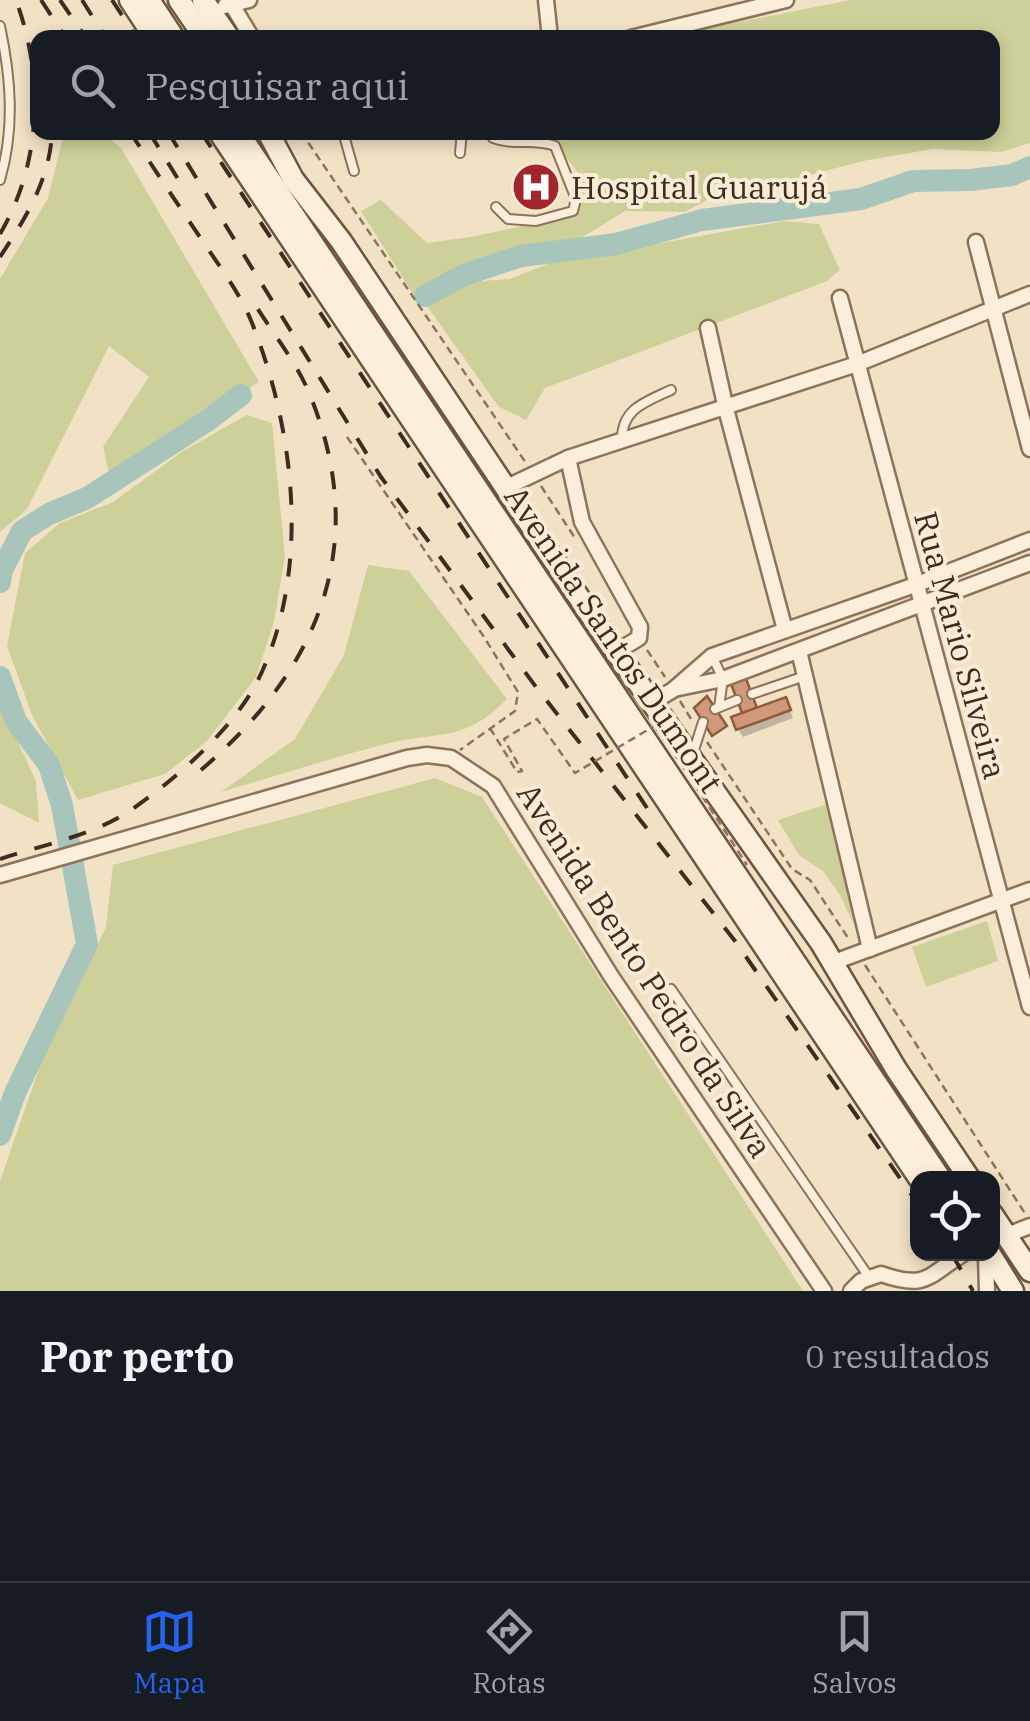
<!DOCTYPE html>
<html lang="pt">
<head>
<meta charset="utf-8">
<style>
  body { margin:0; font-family:"IBM Plex Serif",serif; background:#20242c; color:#f1f3f6 }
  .controls { position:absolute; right:30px; bottom:30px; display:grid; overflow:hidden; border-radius:20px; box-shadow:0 5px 15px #0003 }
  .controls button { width:90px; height:90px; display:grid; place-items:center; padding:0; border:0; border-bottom:2px solid #363941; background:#171b24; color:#f1f3f6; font:50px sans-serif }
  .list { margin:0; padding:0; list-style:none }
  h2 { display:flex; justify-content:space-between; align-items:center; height:130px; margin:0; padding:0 40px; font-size:42px }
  h2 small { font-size:32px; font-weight:400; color:#9ea1a6 }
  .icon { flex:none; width:55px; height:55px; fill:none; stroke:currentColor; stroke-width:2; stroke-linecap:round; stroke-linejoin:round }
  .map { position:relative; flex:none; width:1030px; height:1291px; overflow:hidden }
  .search { position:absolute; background:#171b24; box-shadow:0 5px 15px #0003; left:30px; right:30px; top:30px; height:110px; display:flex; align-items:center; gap:25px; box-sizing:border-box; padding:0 35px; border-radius:20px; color:#9ea1a6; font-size:38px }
  .sheet { height:290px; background:#171b24 }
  nav { display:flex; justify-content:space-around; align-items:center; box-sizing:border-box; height:140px; border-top:2px solid #363941; background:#171b24; font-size:28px; color:#9ea1a6 }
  nav a { display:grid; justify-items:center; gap:5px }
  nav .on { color:#2563eb }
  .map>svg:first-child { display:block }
</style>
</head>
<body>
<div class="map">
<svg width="1030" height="1291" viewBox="0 0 1030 1291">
  <rect width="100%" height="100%" fill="#f1e2c6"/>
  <g fill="#cdd099">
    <path d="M851,0H1030V143L1001,152L933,149L863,161L798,178L738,183L685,212L625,211L561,250L475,265L413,294L361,211L381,200L427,243L471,237L570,216L579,174L558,147L492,133L992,132V38L663,37Z"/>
    <path d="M64,133H103L121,148L259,382L109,473L103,447L149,377L109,346L27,509L0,532V279L48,198Z"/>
    <path d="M784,221L819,224L840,270L827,281L545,388L526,420L499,407L427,306L467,282L510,279L550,263Z"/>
    <path d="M247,415L272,423L285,557L274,622L256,677L207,741L165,774L78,800L32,715L7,646L25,553L60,523L113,502L183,451Z"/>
    <path d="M368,565L409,571L507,699C463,744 439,730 386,744C331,758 276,776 221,792L295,739L344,655Z"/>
    <path d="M0,704L36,781L39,823L0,803Z"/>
    <path d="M435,778L482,797L803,1291H0V1181L40,1066L106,927L113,865Z"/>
    <path d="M827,804L862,931L858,933L840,895L823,871L799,855L778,820Z"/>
    <path d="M987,921L998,961L926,987L912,947Z"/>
  </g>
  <path fill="#0003" d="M789,708L793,718L743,737L738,729L756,711Z"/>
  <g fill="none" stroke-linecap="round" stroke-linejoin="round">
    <g stroke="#a8c5bb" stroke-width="22">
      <path d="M425,296L464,275L521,256L616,244L702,220L861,199L913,181L971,180L1012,175L1030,167"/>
      <path d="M0,582L2,570L22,531L49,514L87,498L207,421L241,395"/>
      <path d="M0,677L16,721L49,765L62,805L87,944L15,1093L0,1135"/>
    </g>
  </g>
  <g fill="#d1997a" stroke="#8f5a3e" stroke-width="2.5">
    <path d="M745,676L757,708L742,713L730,681Z"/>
    <path d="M707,696L727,726L712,736L694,708Z"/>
    <path d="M786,697L791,710L736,730L731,717Z"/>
  </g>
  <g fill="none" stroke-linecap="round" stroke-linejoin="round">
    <g stroke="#8e735a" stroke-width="12">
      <g id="service">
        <path d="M0,26C11,78 15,128 0,180"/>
        <path d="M343,132L354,171"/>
        <path d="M490,132L493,138C513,146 536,138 555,146L576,199L573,211L536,221L508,219L496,207"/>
        <path d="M460,153L462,132"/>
        <path d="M622,441C621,409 645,402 671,390"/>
        <path d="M712,656L723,679L719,707"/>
        <path d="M752,694L805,676"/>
        <path d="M715,709L737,700"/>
        <path d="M693,753L703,722"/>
        <path d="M671,989L869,1277"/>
      </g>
    </g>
    <g stroke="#8e735a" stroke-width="19">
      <g id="minor">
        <path d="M229,0L252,38"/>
        <path d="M546,0L550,38"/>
        <path d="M225,6L249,0"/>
        <path d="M631,38L786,0"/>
        <path d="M976,242L1030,449"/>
        <path d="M840,298L1030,1007"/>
        <path d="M708,328L726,409L785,630"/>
        <path d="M568,458L582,522L640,627L639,638L616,652"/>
        <path d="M505,488L568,458L857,364L1030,294"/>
        <path d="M799,651L870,949"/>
        <path d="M674,689L723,679L1030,563"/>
        <path d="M651,703L673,690L712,656L915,585L1030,540"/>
        <path d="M0,875L407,758L427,755L451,758L493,786L611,976L824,1291"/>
        <path d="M834,962L1030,890"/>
        <path d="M1007,1235L1030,1226"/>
        <path d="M986,1257L987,1291"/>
        <path d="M851,1291L861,1281L881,1274C927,1290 927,1276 963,1254"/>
      </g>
    </g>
    <g stroke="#70543d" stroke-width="25">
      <g id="secondary">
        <path d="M130,0L155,38"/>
        <path d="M149,0L174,38"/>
        <path d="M179,0L205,38"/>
        <path d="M203,0L229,38"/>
        <path d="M219,132L919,1178"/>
        <path d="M238,132L940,1178"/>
        <path d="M268,132L293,179L341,241L596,623L821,943L896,1069L969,1178"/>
        <path d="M992,1214L1030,1271"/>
        <path d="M990,1254L1013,1291"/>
      </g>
    </g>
    <g stroke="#8e735a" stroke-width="2.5" stroke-dasharray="8 5" stroke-linecap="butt">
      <path d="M301,132L526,463"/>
      <path d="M347,437L484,637L518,692L515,711L460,750"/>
      <path d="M541,486L575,538"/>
      <path d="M647,650L665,677"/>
      <path d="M680,701L691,719"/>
      <path d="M707,742L792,869L810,880L850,941"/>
      <path d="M865,965L1026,1215"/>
    </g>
    <use href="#service" stroke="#fbefdb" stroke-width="8"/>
    <use href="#minor" stroke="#fbefdb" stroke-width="14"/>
    <use href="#secondary" stroke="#fbefdb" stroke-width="20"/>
    <g stroke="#3e2c1f" stroke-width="4" stroke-dasharray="18 18" stroke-linecap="butt">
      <path d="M41,0L66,38"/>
      <path d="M60,0L86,38"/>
      <path d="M82,0L106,38"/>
      <path d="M112,0L137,38"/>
      <path d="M149,132L178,179"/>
      <path d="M168,132L381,477L536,687L735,941L918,1204"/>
      <path d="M201,132L647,808"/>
      <path d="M0,234C42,162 44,77 16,0"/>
      <path d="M0,257C25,219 50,180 52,132"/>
      <path d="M201,770C319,669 371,545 310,395C297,363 272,332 254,303"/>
      <path d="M0,859C42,845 91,836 128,812C174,781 235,728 259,678C311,570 295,431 252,323C241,295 222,270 206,246C180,208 155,170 130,132"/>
      <path d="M952,1254L973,1291"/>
    </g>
    <path stroke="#8e735a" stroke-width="2.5" stroke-dasharray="8 5" stroke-linecap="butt" d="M490,728L517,772L522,771L504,739L537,719L575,773L656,725L747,865"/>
  </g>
  <defs>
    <g id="hospital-disc" transform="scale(2.5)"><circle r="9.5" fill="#a1262e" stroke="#f8ecd7"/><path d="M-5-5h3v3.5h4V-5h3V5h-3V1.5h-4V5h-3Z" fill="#fff"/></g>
  </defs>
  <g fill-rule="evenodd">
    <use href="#hospital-disc" x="536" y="187"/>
  </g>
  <g text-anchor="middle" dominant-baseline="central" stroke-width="8" stroke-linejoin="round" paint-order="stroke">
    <g font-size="32" fill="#3e2c1f" stroke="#f8ecd7" text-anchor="start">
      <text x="571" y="187">Hospital Guarujá</text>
    </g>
    <g font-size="32" fill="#3e2c1f" stroke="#f8ecd7">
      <text transform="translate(614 639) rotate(56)">Avenida Santos Dumont</text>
      <text transform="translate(961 645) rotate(75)">Rua Mario Silveira</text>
      <text transform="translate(645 970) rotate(57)">Avenida Bento Pedro da Silva</text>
    </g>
  </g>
</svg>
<div class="controls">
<button><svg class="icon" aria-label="locate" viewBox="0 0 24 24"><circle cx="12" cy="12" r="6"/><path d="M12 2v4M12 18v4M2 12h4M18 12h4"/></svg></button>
</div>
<div class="search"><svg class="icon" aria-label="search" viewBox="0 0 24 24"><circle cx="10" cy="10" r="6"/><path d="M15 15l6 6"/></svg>Pesquisar aqui</div>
</div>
<section class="sheet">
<h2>Por perto<small>0 resultados</small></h2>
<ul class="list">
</ul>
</section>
<nav>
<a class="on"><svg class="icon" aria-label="map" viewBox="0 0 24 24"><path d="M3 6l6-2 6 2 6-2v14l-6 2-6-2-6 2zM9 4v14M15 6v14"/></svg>Mapa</a>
<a><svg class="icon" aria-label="directions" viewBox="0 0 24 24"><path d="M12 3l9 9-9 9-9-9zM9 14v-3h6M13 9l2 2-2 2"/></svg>Rotas</a>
<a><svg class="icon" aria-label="saved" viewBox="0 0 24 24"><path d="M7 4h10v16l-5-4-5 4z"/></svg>Salvos</a>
</nav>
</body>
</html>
